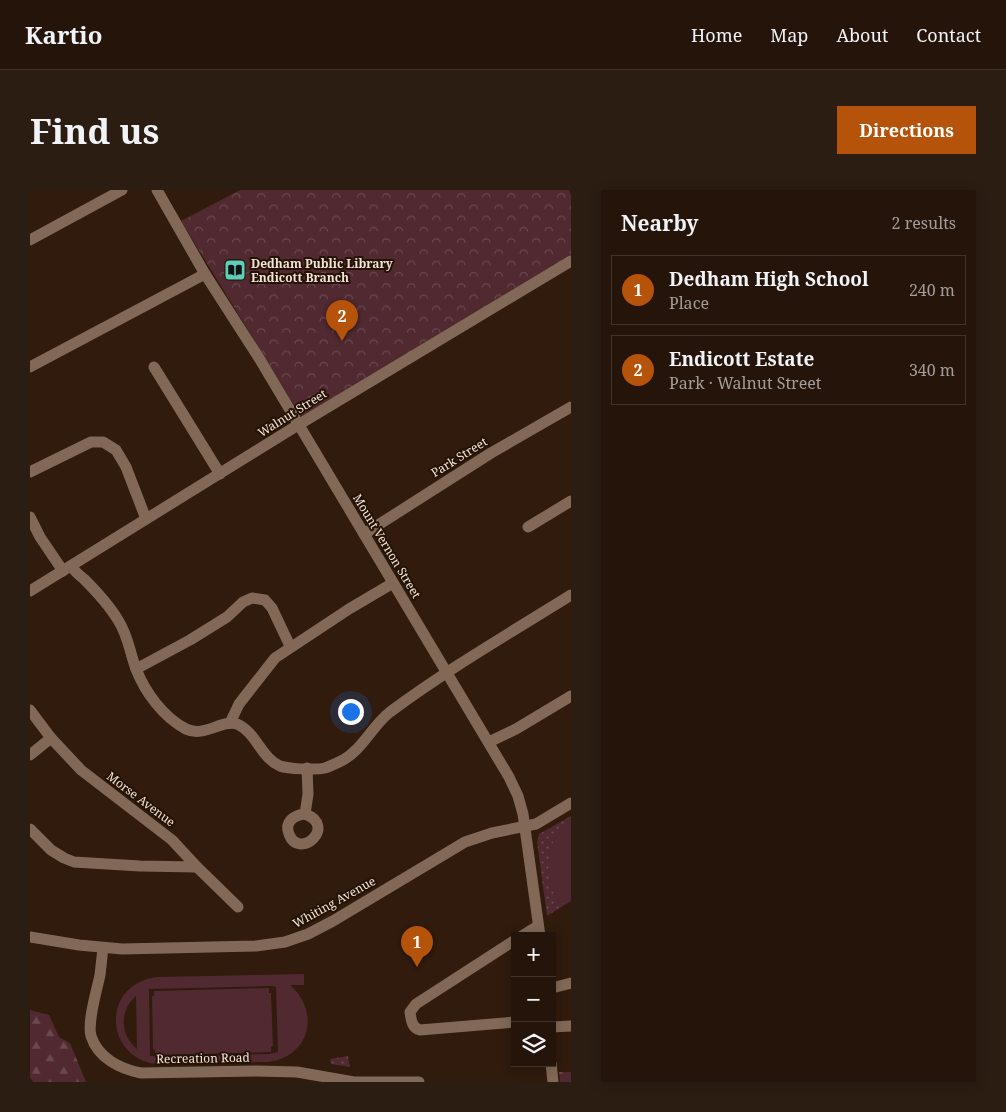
<!DOCTYPE html>
<html lang="en">
<head>
<meta charset="utf-8">
<style>
  body { margin:0; font-family:"Noto Serif",serif; background:#2c1d12; color:#f1f3f6 }
  .controls { position:absolute; right:15px; bottom:15px; display:grid; overflow:hidden; border-radius:0px; box-shadow:0 2px 12px #0003 }
  .controls button { width:45px; height:45px; display:grid; place-items:center; padding:0; border:0; border-bottom:1px solid #41332a; background:#241409; color:#f1f3f6; font:25px sans-serif }
  .you { position:absolute; left:320px; top:521px; width:18px; height:18px; margin:-12px; border:4px solid #fff; border-radius:50%; background:#1a73e8; box-shadow:0 0 0 8px #1a73e833 }
  .badge { display:grid; place-items:center; width:32px; height:32px; border-radius:50%; background:#b45309; color:#fff; font-size:16px; font-weight:700 }
  .pin { position:absolute; translate:-50% -41px; filter:drop-shadow(0 1px 2px #0008) }
  .pin::after { content:''; position:absolute; top:26px; width:18px; height:15px; background:inherit; clip-path:polygon(0 0,100% 0,50% 100%) }
  .list { margin:0; padding:0; list-style:none }
  h2 { display:flex; justify-content:space-between; align-items:center; height:65px; margin:0; padding:0 20px; font-size:21px }
  h2 small { font-size:16px; font-weight:400; color:#a39e9c }
  .list li { display:grid; grid-template-columns:32px 1fr auto; gap:15px; align-items:center; box-sizing:border-box; height:70px; margin:0 10px 10px; padding:0 10px; border:1px solid #41332a; border-radius:0px }
  .list b { display:block; font-size:19px; white-space:nowrap }
  .list p { margin:0; font-size:16px; white-space:nowrap; color:#a39e9c }
  .list em { font-size:16px; font-style:normal; color:#a39e9c }
  .icon { flex:none; width:28px; height:28px; fill:none; stroke:currentColor; stroke-width:2; stroke-linecap:round; stroke-linejoin:round }
  .map { position:relative; flex:none; width:541px; height:892px; overflow:hidden; border-radius:0px }
  header { display:flex; align-items:center; gap:30px; box-sizing:border-box; height:70px; padding:0 25px; background:#241409; border-bottom:1px solid #41332a }
  header strong { font-size:24px }
  nav { display:flex; gap:28px; margin-inline-start:auto; font-size:18px }
  .intro { display:flex; align-items:center; justify-content:space-between; box-sizing:border-box; height:120px; padding:0 30px }
  h1 { margin:0; font-size:35px }
  .button { padding:12px 22px; border-radius:0px; background:#b45309; color:#fff; font-size:18px; font-weight:700 }
  main { display:flex; gap:30px; padding:0 30px }
  aside { flex:1; background:#241409; border-radius:0px; box-shadow:0 2px 12px #0003 }
  .map>svg:first-child { display:block }
</style>
</head>
<body>
<header>
<strong>Kartio</strong>
<nav><a>Home</a><a>Map</a><a>About</a><a>Contact</a></nav>
</header>
<div class="intro"><h1>Find us</h1><a class="button">Directions</a></div>
<main>
<div class="map">
<svg width="541" height="892" viewBox="0 0 541 892">
  <defs>
    <pattern id="grass-dots" width="8" height="8" patternUnits="userSpaceOnUse" patternTransform="scale(1.25)"><rect width="8" height="8" fill="#502931"/><path d="M2 2h.1M6 6h.1" fill="none" stroke="#6a484e" stroke-width="1.8" stroke-linecap="round"/></pattern>
    <pattern id="forest-firs" width="22" height="20" patternUnits="userSpaceOnUse" patternTransform="scale(1.25)"><rect width="22" height="20" fill="#502931"/><path d="M5 1l3.5 6h-7zM16 11l3.5 6h-7z" fill="#6a484e"/></pattern>
    <pattern id="park-crowns" width="20" height="18" patternUnits="userSpaceOnUse" patternTransform="scale(1.25)"><rect width="20" height="18" fill="#502931"/><path d="M2 6a3 3 0 1 1 6 0M12 15a3 3 0 1 1 6 0" fill="none" stroke="#6a484e"/></pattern>
  </defs>
  <rect width="100%" height="100%" fill="#301b0c"/>
  <g fill="url(#grass-dots)">
    <path d="M541,626V711L517,726L507,652L509,644Z"/>
    <path d="M318,866L320,877L301,874L300,869Z"/>
  </g>
  <g fill="url(#forest-firs)">
    <path d="M0,820L19,825L29,847L40,853L56,892H3L0,887Z"/>
    <path d="M529,882H541V892H530Z"/>
  </g>
  <path fill="url(#park-crowns)" d="M210,0H539L541,5V66L272,228L151,31Z"/>
  <g fill="#502931" fill-rule="evenodd">
    <path d="M541,627V708L530,715C511,686 515,650 541,627Z"/>
    <path d="M274,784V795H260C291,822 280,867 238,872L125,874C72,865 73,793 127,787ZM242,796L246,797L248,862L239,864L120,866L119,799ZM106,806L107,859C90,845 89,821 106,806Z"/>
    <path d="M239,798V803H241L243,856L241,857V862L125,865V860L123,859L122,806H124V801Z"/>
  </g>
  <g fill="none" stroke-linecap="round" stroke-linejoin="round">
    <g stroke="#826957" stroke-width="11">
      <path d="M127,0L175,84L229,168L479,587L488,606L493,624L510,746"/>
      <path d="M0,50L92,0"/>
      <path d="M0,177L175,84"/>
      <path d="M124,177L190,284"/>
      <path d="M0,282L61,252H73L86,260L96,277L116,329"/>
      <path d="M0,327L10,347L33,381"/>
      <path d="M498,337L541,311"/>
      <path d="M334,344L461,263L541,217"/>
      <path d="M41,376C45,382 49,385 54,389C66,401 79,415 88,430C98,445 100,463 106,479C115,502 133,527 156,539C174,548 192,529 207,534C226,542 231,568 250,576C258,579 286,580 295,578C301,576 307,573 313,570C333,559 342,536 360,522C418,479 480,443 541,405"/>
      <path d="M0,401L268,235L541,71"/>
      <path d="M106,479L160,450L197,427L213,412L222,408L235,410L242,418L260,456"/>
      <path d="M0,520L21,548L51,580L142,650L167,677L208,717"/>
      <path d="M200,533L209,514L245,468L319,419L363,393"/>
      <path d="M459,552L486,539L541,506"/>
      <path d="M0,565L21,548"/>
      <path d="M275,624C264,625 254,632 259,644C269,671 308,636 275,624L278,604L277,578"/>
      <path d="M0,639L21,660L34,668L44,672L110,676L167,677"/>
      <path d="M492,746L508,736"/>
      <path d="M0,747L49,755L92,759L226,756L255,752L278,744L303,731L435,652L462,643L506,634L541,613"/>
      <path d="M485,750L386,814L380,822C381,830 382,838 390,840L485,832"/>
      <path d="M73,758C72,767 71,776 70,785C67,800 57,832 61,846C68,868 90,879 111,883L227,881L267,882L324,892H389"/>
      <path d="M522,798L541,793"/>
      <path d="M522,837L541,836"/>
      <path d="M521,873L523,892"/>
    </g>
  </g>
  <defs>
    <g id="library-square" transform="scale(1.125)"><rect x="-9" y="-9" width="18" height="18" rx="4" fill="#5cceba" stroke="#251204"/><path d="M-6-4Q-3-5.5-.7-3.5V5Q-3 3-6 4ZM6-4Q3-5.5 .7-3.5V5Q3 3 6 4Z" fill="#111"/></g>
  </defs>
  <g fill-rule="evenodd">
    <use href="#library-square" x="205" y="80"/>
  </g>
  <g text-anchor="middle" dominant-baseline="central" stroke-width="4" stroke-linejoin="round" paint-order="stroke">
    <g font-size="12" font-weight="bold" fill="#f2e4da" stroke="#251204" text-anchor="start">
      <text x="221" y="73">Dedham Public Library<tspan x="221" dy="14">Endicott Branch</tspan></text>
    </g>
    <g font-size="12" fill="#f2e4da" stroke="#251204">
      <text transform="translate(262 223) rotate(-32)">Walnut Street</text>
      <text transform="translate(429 267) rotate(-32)">Park Street</text>
      <text transform="translate(357 356) rotate(59)">Mount Vernon Street</text>
      <text transform="translate(111 609) rotate(37)">Morse Avenue</text>
      <text transform="translate(304 712) rotate(-29)">Whiting Avenue</text>
      <text transform="translate(173 868) rotate(-1)">Recreation Road</text>
    </g>
  </g>
</svg>
<div class="controls">
<button>+</button>
<button>−</button>
<button><svg class="icon" aria-label="layers" viewBox="0 0 24 24"><path d="M12 4l9 5-9 5-9-5zM3 14l9 5 9-5"/></svg></button>
</div>
<div class="you"></div>
<div class="pin badge" style="left:387px;top:777px">1</div>
<div class="pin badge" style="left:312px;top:151px">2</div>
</div>
<aside>
<h2>Nearby<small>2 results</small></h2>
<ul class="list">
<li><span class="badge">1</span><div><b>Dedham High School</b><p>Place</p></div><em>240 m</em></li>
<li><span class="badge">2</span><div><b>Endicott Estate</b><p>Park · Walnut Street</p></div><em>340 m</em></li>
</ul>
</aside>
</main>
</body>
</html>
